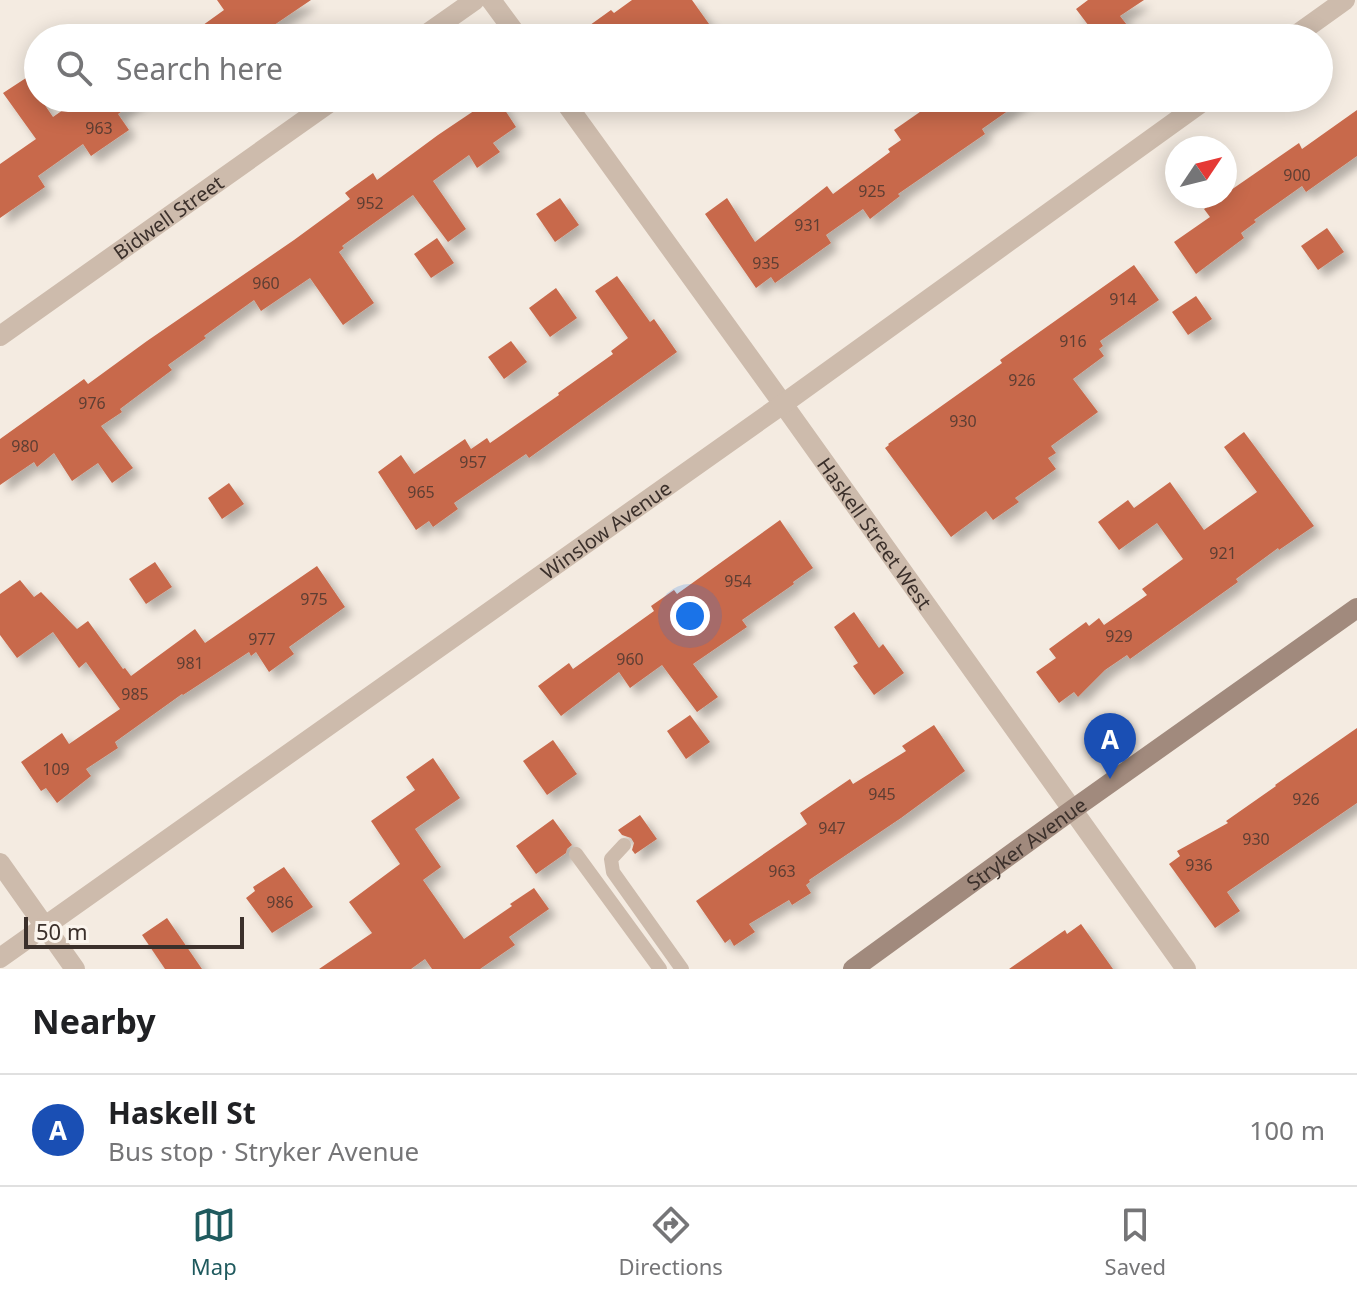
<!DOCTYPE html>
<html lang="en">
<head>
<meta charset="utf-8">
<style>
  body { margin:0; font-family:"Noto Sans",sans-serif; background:#f6f6f6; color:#202124 }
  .compass { position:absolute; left:1165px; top:136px; width:72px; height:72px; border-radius:50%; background:#fff; box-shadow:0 4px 20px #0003; rotate:55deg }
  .scale { position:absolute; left:24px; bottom:20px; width:220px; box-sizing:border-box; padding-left:8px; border:4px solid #3b302b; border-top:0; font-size:22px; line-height:28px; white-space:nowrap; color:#3b302b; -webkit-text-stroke:6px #fbf5ee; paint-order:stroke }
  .you { position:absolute; left:690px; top:616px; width:28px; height:28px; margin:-20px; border:6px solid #fff; border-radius:50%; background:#1a73e8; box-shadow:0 0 0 12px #1a73e833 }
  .badge { display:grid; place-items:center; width:52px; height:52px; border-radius:50%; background:#1f5a5e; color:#fff; font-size:26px; font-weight:700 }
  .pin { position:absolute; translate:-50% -66px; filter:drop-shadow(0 2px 4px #0008) }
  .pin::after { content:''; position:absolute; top:42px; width:28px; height:24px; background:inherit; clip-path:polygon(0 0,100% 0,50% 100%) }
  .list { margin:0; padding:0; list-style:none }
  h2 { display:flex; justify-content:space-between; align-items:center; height:104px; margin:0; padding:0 32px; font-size:34px }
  h2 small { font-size:26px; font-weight:400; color:#757577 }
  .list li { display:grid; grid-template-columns:52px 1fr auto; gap:24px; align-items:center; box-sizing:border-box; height:112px; padding:0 32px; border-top:2px solid #e0e0e0 }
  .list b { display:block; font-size:30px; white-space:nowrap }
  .list p { margin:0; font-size:26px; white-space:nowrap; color:#757577 }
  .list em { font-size:26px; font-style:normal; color:#757577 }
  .icon { flex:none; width:44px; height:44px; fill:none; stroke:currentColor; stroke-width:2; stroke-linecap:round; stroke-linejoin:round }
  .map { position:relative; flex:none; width:1357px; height:969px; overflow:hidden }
  .search { position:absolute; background:#fff; box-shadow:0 4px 20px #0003; left:24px; right:24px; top:24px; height:88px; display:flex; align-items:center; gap:20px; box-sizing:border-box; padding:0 28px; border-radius:44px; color:#757577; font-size:30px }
  .sheet { height:216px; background:#fff }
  nav { display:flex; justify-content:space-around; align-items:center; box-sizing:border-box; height:112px; border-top:2px solid #e0e0e0; background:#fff; font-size:22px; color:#757577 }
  nav a { display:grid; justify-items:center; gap:4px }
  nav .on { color:#1f5a5e }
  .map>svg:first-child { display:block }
</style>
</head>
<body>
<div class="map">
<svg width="1357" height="969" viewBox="0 0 1357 969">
  <defs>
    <filter id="shadow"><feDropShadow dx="7" dy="7" stdDeviation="4" flood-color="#0004"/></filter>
  </defs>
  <rect width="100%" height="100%" fill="#f4ebe1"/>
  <g fill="#c8694b" filter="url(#shadow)">
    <path d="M217,0H311L255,38H185L224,10Z"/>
    <path d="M632,0H692L719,38H572L611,10L614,13Z"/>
    <path d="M1088,0H1144L1120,16L1137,38H1098L1076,9Z"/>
    <path d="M26,78L38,95V98H40L53,117L80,98H141L118,114L129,130L91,156L83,144L38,176L45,187L0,218V164L36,139L3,93Z"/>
    <path d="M493,98H497L516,127L493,143L500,152L477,168L469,155L433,181L466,229L448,242L413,195L342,246L344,248L339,252L374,303L343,325L310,278L261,311L254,300L204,336L206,338L168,365L172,370L120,409L122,412L101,426L133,468L112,483L98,463L72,481L54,453L37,467L34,462L0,485V439L84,379L88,384L147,341L294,240L350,199L345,193L373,173L377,180L438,135Z"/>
    <path d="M940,98H1026L982,129L985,134L898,194L900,196L870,219L863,209L826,235L831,243L775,283L771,277L756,288L705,214L727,198L755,242L827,186L833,194L890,152L888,149L901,140L894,130Z"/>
    <path d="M1357,110V156L1306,192L1302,186L1254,220L1256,222L1241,233L1244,238L1196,274L1174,242L1210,217L1204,209L1225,196L1231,190L1299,143L1302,149Z"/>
    <path d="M560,198L579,225L555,242L536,214Z"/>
    <path d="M1327,228L1344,252L1318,270L1301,246Z"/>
    <path d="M437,238L454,263L431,278L414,254Z"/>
    <path d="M1134,265L1159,300L1100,341L1103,346L1099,349L1104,356L1073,379L1098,412L1051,446L1056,453L1048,458L1056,469L1015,498L1019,502L993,520L986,511L951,537L885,448L889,445L888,444L1002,363L1000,360Z"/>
    <path d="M617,276L650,322L654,319L677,352L529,458L526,454L454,503L458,509L433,527L429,521L416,530L378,472L401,455L414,474L465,439L471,449L487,438L490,443L559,395L558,393L613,354L611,351L628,338L595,291Z"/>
    <path d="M556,288L577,318L550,337L529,308Z"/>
    <path d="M1196,296L1212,319L1188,335L1172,312Z"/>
    <path d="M511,341L527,362L504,379L488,357Z"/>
    <path d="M1244,432L1314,526L1279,550L1278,548L1236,579L1238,582L1130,659L1127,655L1105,670L1078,697L1074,692L1059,703L1036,672L1056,658L1049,649L1086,622L1089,626L1099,618L1104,625L1147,595L1142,589L1183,559L1157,523L1119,550L1098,522L1128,500L1134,508L1170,482L1204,530L1257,492L1224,447Z"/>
    <path d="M229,483L244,504L222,519L208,498Z"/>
    <path d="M780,520L813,568L793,582L794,584L742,620L747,627L693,664L718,697L697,712L662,665L630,688L619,672L561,716L538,686L569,663L573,669L654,611L651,606L674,590L677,594Z"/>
    <path d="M155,562L172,587L146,604L129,579Z"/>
    <path d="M317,566L345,607L289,647L294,654L269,672L256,652L251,656L249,652L183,695L182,694L115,742L118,748L86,769L91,776L57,803L46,788L41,791L21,762L62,733L69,744L120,709L86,662L79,668L53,632L17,658L0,635V594L20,580L34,597L41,592L77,629L88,621L123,669L125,668L131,676L195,629L205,643Z"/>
    <path d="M854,612L879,648L883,644L904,673L874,695L853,666L858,663L834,627Z"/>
    <path d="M690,715L710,742L686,759L667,731Z"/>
    <path d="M934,725L965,771L901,818L809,880L810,882L806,885L811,893L792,905L789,900L749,924L755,932L734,946L730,939L725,943L696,901L807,824L800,813L850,779L853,784L906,751L902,746Z"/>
    <path d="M1357,728V803L1227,892L1240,911L1215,928L1169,864L1180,856L1177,851L1228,823L1226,821L1276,786L1275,785Z"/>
    <path d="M553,740L577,774L547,795L523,761Z"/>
    <path d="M433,758L460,798L415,829L441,867L423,880L464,939L512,906L510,904L534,888L549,909L509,937L515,945L480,969H432L425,959L411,969H319L372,933L349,902L400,864L371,821L415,790L406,777Z"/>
    <path d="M640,815L657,839L635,854L632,850L634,843L631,838L622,835L618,830Z"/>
    <path d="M553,819L572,845L567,849L566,853L536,874L516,846Z"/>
    <path d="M284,867L313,907L272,933L246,898L255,891L253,887Z"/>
    <path d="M167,918L202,969H165L142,935Z"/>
    <path d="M1081,924L1113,969H1009L1065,930L1067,934Z"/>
  </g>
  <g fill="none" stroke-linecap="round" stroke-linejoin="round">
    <g stroke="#cdbbac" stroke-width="14">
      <path d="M624,845L611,859L613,872L682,969"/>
      <path d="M576,854L660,969"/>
    </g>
    <g stroke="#cdbbac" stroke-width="20">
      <path d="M491,0L519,38"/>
      <path d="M421,38L475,0"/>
      <path d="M1292,38L1345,0"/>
      <path id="s1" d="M562,98L783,404L1186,969"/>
      <path id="s2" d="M0,336L336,98"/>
      <path d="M0,863L75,969"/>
      <path id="s3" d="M0,958L783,404L1208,98"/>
    </g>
    <path stroke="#a18a7d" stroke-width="20" id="s4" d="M853,969L1072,810L1357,608"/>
  </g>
  <g text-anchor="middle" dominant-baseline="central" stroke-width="6" stroke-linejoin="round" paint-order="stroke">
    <g font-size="16" fill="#5e3e33">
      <text x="99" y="128">963</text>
      <text x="1297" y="175">900</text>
      <text x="872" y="191">925</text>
      <text x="370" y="203">952</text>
      <text x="808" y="225">931</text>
      <text x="766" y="263">935</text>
      <text x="266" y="283">960</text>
      <text x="1123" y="299">914</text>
      <text x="1073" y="341">916</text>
      <text x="1022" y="380">926</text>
      <text x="92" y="403">976</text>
      <text x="963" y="421">930</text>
      <text x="25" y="446">980</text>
      <text x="473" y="462">957</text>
      <text x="421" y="492">965</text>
      <text x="1223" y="553">921</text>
      <text x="738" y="581">954</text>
      <text x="314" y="599">975</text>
      <text x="1119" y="636">929</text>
      <text x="262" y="639">977</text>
      <text x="630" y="659">960</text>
      <text x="190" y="663">981</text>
      <text x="135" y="694">985</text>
      <text x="56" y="769">109</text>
      <text x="882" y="794">945</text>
      <text x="1306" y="799">926</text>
      <text x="832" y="828">947</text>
      <text x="1256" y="839">930</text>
      <text x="1199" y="865">936</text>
      <text x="782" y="871">963</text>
      <text x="280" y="902">986</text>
    </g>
    <g font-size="20" fill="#3b302b" stroke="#fbf5ee">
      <text stroke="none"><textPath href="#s2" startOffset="206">Bidwell Street</textPath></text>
      <text stroke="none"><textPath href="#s3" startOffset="742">Winslow Avenue</textPath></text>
      <text stroke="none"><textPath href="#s1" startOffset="536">Haskell Street West</textPath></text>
      <text stroke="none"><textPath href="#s4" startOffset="214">Stryker Avenue</textPath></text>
    </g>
  </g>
</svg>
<svg class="compass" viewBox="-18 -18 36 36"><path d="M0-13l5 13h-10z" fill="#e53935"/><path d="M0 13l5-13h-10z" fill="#757577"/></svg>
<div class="scale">50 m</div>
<div class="you"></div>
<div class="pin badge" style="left:1110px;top:779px;background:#1a4fb4">A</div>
<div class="search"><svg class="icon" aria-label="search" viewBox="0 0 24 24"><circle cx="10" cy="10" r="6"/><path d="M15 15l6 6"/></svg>Search here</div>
</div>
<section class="sheet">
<h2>Nearby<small></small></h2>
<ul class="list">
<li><span class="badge" style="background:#1a4fb4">A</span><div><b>Haskell St</b><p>Bus stop · Stryker Avenue</p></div><em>100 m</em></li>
</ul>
</section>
<nav>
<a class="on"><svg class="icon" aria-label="map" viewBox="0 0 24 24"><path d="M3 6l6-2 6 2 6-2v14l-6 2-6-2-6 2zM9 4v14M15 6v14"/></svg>Map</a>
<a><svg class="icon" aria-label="directions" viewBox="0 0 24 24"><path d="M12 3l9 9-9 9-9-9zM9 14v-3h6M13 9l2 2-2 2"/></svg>Directions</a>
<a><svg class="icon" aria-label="saved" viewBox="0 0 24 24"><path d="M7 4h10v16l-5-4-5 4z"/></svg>Saved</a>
</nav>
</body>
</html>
